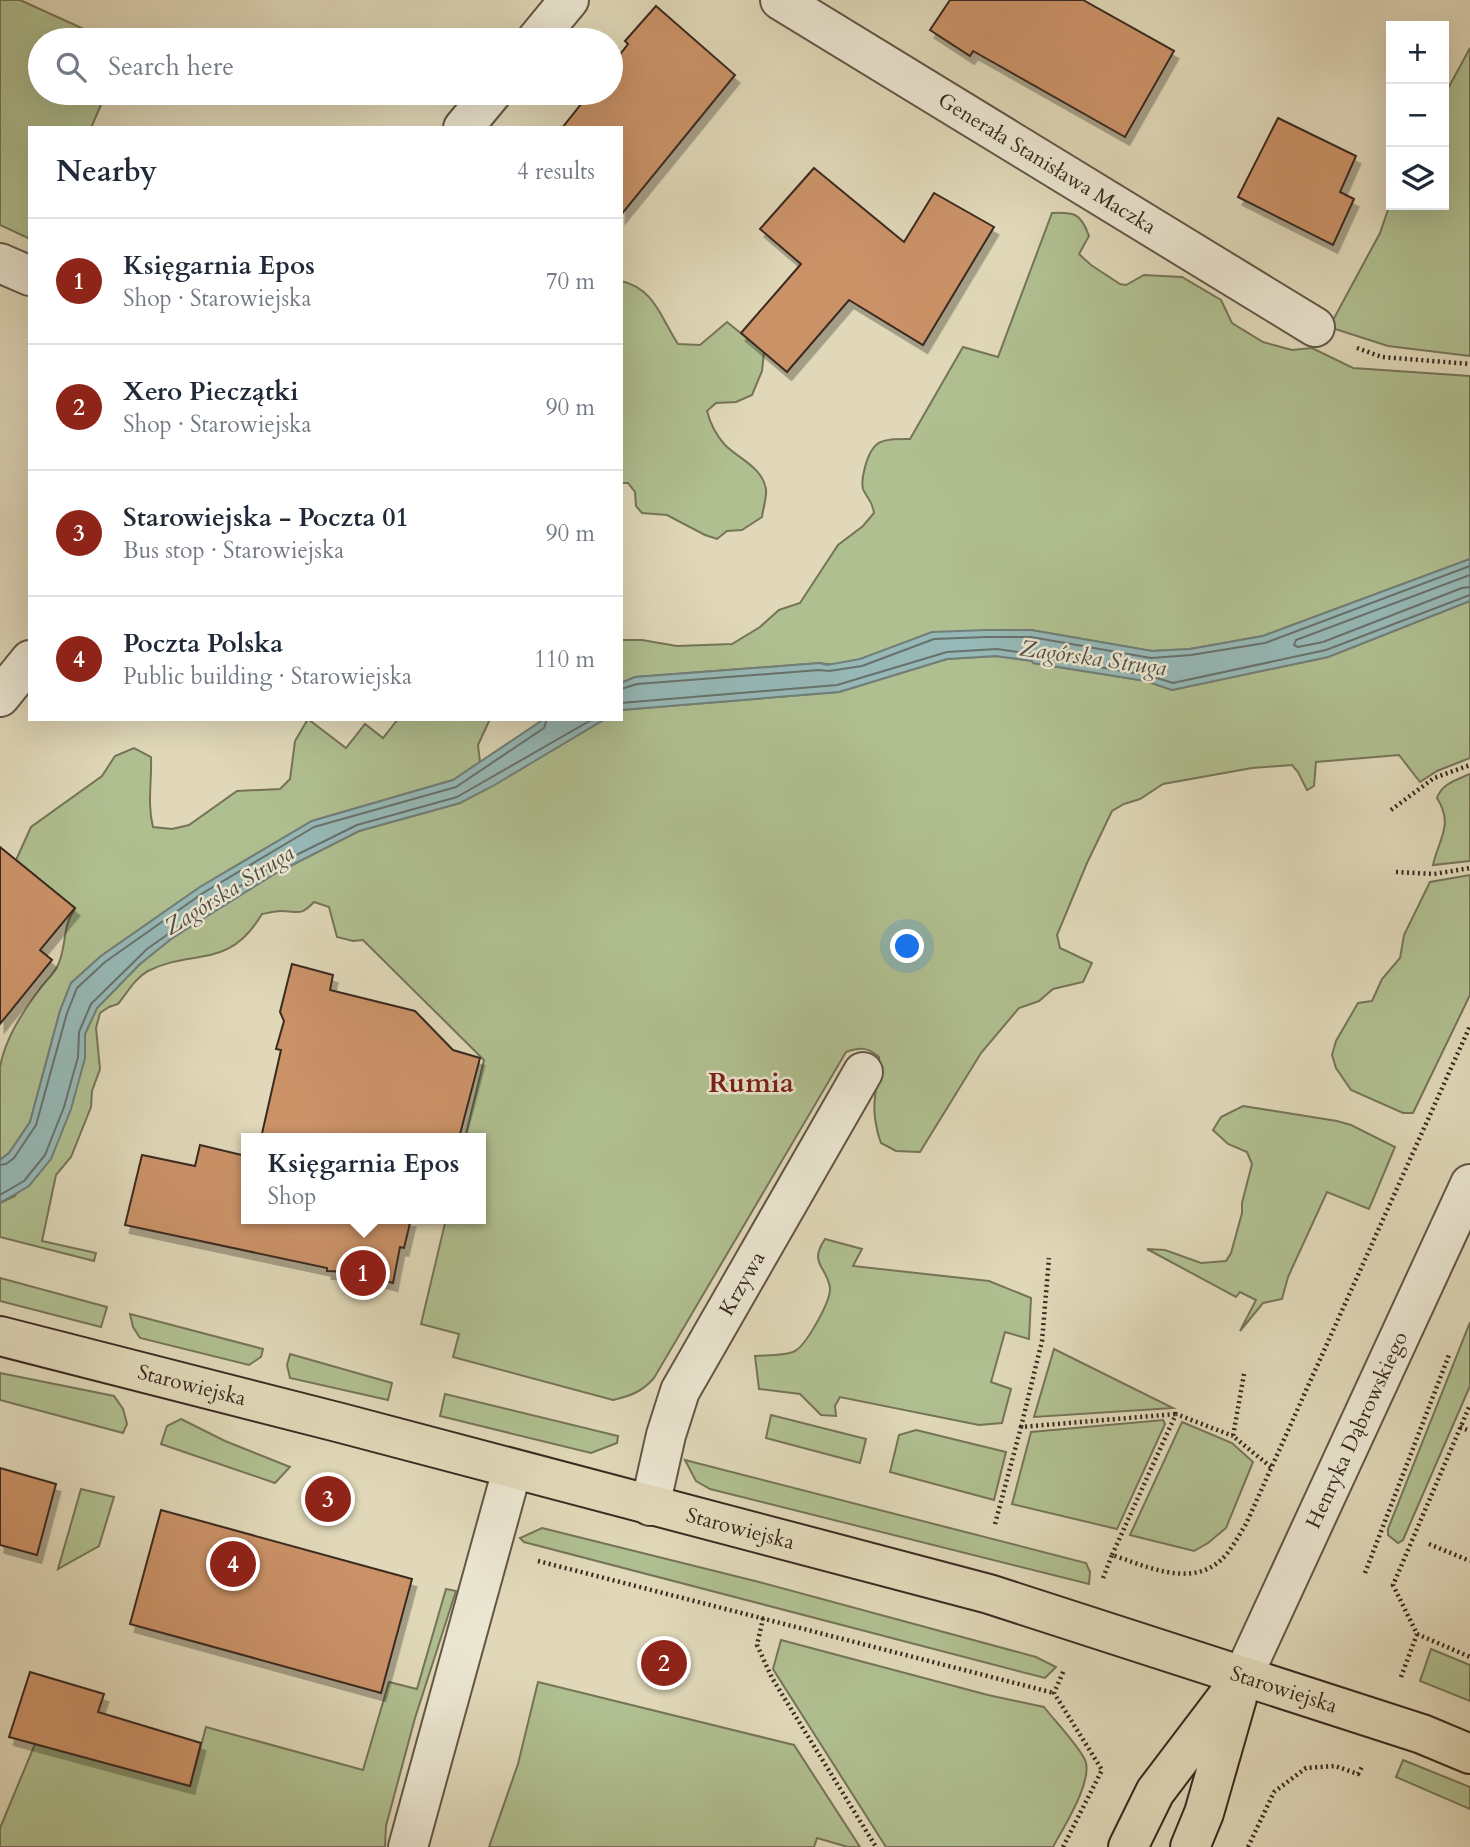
<!DOCTYPE html>
<html lang="en">
<head>
<meta charset="utf-8">
<style>
  body { margin:0; font-family:Cardo,serif; background:#f6f6f7; color:#1f2937 }
  .controls { position:absolute; right:21px; top:21px; display:grid; overflow:hidden; border-radius:0px; box-shadow:0 7px 28px #0002 }
  .controls button { width:63px; height:63px; display:grid; place-items:center; padding:0; border:0; border-bottom:2px solid #e0e1e3; background:#fff; color:#1f2937; font:35px sans-serif }
  .you { position:absolute; left:908px; top:947px; width:24px; height:24px; margin:-18px; border:5px solid #fff; border-radius:50%; background:#1a73e8; box-shadow:0 0 0 10px #1a73e833 }
  .badge { display:grid; place-items:center; width:46px; height:46px; border-radius:50%; background:#8f2418; color:#fff; font-size:23px; font-weight:700 }
  .pin { position:absolute; translate:-50% -50%; border:4px solid #fff; box-shadow:0 2px 7px #0006 }
  .popup { position:absolute; left:241px; top:1133px; width:245px; height:91px; box-sizing:border-box; display:grid; place-content:center; border-radius:0px; background:#fff; filter:drop-shadow(0 2px 5px #0005); font-size:23px; white-space:nowrap; color:#747a83 }
  .popup b { font-size:26px; color:#1f2937 }
  .popup::after { content:''; position:absolute; left:50%; top:100%; margin-left:-14px; border:14px solid transparent; border-top-color:#fff }
  .list { margin:0; padding:0; list-style:none }
  h2 { display:flex; justify-content:space-between; align-items:center; height:91px; margin:0; padding:0 28px; font-size:30px }
  h2 small { font-size:23px; font-weight:400; color:#747a83 }
  .list li { display:grid; grid-template-columns:46px 1fr auto; gap:21px; align-items:center; box-sizing:border-box; height:126px; padding:0 28px; border-top:2px solid #e0e1e3 }
  .list b { display:block; font-size:26px; white-space:nowrap }
  .list p { margin:0; font-size:23px; white-space:nowrap; color:#747a83 }
  .list em { font-size:23px; font-style:normal; color:#747a83 }
  .icon { flex:none; width:38px; height:38px; fill:none; stroke:currentColor; stroke-width:2; stroke-linecap:round; stroke-linejoin:round }
  .map { position:relative; flex:none; width:1470px; height:1847px; overflow:hidden }
  .search { position:absolute; background:#fff; box-shadow:0 7px 28px #0002; left:28px; top:28px; width:595px; height:77px; display:flex; align-items:center; gap:18px; box-sizing:border-box; padding:0 24px; border-radius:38px; color:#747a83; font-size:26px }
  .panel { position:absolute; background:#fff; box-shadow:0 7px 28px #0002; left:28px; top:126px; width:595px; height:595px; border-radius:0px }
  .map>svg:first-child { display:block }
</style>
</head>
<body>
<div class="map">
<svg width="1470" height="1847" viewBox="0 0 1470 1847">
  <defs>
    <filter id="shadow"><feDropShadow dx="4.5" dy="8" stdDeviation="0" flood-color="#0004"/></filter>
  </defs>
  <rect width="100%" height="100%" fill="#e0d8b8"/>
  <filter id="stains"><feTurbulence type="fractalNoise" baseFrequency=".00286" numOctaves="4"/><feColorMatrix values="0 0 0 0 .2 0 0 0 0 .09 0 0 0 0 .02 0 0 0 .5 -.17"/></filter>
  <radialGradient id="worn" r=".72"><stop offset=".6" stop-color="#630" stop-opacity="0"/><stop offset="1" stop-color="#630" stop-opacity=".3"/></radialGradient>
  <g fill="#b0bf90" stroke="#757458" stroke-width="2">
    <path d="M0,0H20L108,40H40V93H106L91,128H30V239L0,225Z"/>
    <path d="M1470,48V356L1388,346L1335,329L1332,322L1380,233L1391,201V205H1444V96Z"/>
    <path d="M1052,213C1074,212 1081,213 1089,236L1079,254L1091,265L1120,284L1126,285L1144,275L1182,277L1221,300L1232,323L1263,342L1292,350L1312,348L1353,368L1470,376V559L1263,636L1190,649L1152,651L1031,630L884,652C865,658 840,668 820,663L635,677L621,683V642L623,640H642L677,646L732,644L760,627L779,610L800,603L838,545L863,526L874,513C872,499 867,499 863,489C861,481 863,475 865,467C873,438 883,439 910,439L963,347L998,357Z"/>
    <path d="M621,281C654,288 661,318 678,344L700,345L727,322L764,352L762,371L752,395L736,402L716,403L707,411C710,423 717,436 725,445C739,459 762,467 766,489C767,497 763,509 762,517L742,530L727,531L717,539L705,535L667,515L642,513L636,506L635,492L628,483H621Z"/>
    <path d="M1470,601V758L1437,771L1420,782L1399,755L1316,762L1314,786L1307,790L1298,772L1292,765L1252,768L1163,784L1140,799L1124,804L1112,811L1087,863L1057,935L1060,948L1092,963L1083,982L1053,989L1039,1001L1019,1008L981,1053L920,1152L896,1151L881,1143C876,1130 873,1112 875,1097C876,1081 881,1075 879,1057C868,1047 860,1047 846,1052L654,1378C642,1392 630,1396 613,1400L453,1357L459,1334L421,1324L446,1219H480V1138H465L484,1060L363,940L353,941L337,937L329,907L314,902C300,917 298,911 281,911C275,911 268,913 262,914C228,971 193,948 148,971C135,978 127,993 118,1004L109,1007L100,1013L96,1028L100,1069L92,1091L91,1107L71,1157L56,1175L42,1241L96,1253L94,1261L0,1237V1203L15,1196L85,1058V1034L97,1008L140,964L171,939L216,908L276,873L359,831L460,803L605,719H621V710L839,692L947,659L996,656L1033,661V663L1146,681L1172,690L1328,657Z"/>
    <path d="M308,719L346,748L365,724L383,738L398,719H490L478,745L480,762L453,780L312,821L200,887L101,956L71,983L60,1011L30,1122L9,1153L0,1160V1067C5,1039 22,1013 39,990C46,980 52,977 58,965C67,946 62,925 75,909L16,860L31,827L102,776L115,756L134,748L151,757C152,781 147,804 153,827L172,829L189,825L237,791L280,789L290,779L295,741Z"/>
    <path d="M1470,774V861L1433,865C1439,838 1454,825 1437,798C1442,783 1457,780 1470,774Z"/>
    <path d="M1470,875V995L1413,1113H1403L1351,1090L1336,1068L1332,1055L1336,1041L1358,1003L1372,1001L1382,979L1400,958L1404,935L1430,882Z"/>
    <path d="M1243,1106L1337,1121L1351,1125L1395,1147L1369,1209L1327,1192L1288,1277L1282,1299L1263,1303L1240,1331L1256,1300L1240,1292L1236,1297L1147,1249L1165,1250L1201,1263L1226,1261L1231,1253L1242,1213V1203L1252,1164L1247,1152L1228,1144L1213,1130L1221,1117Z"/>
    <path d="M825,1239L862,1249L853,1266L989,1281L1031,1298L1029,1339L1005,1332L991,1382L1011,1389L1002,1423L979,1425L840,1397L835,1406L836,1416L821,1415L800,1394L759,1389L755,1356C767,1355 782,1356 793,1352C805,1348 831,1301 830,1288C827,1266 808,1264 825,1239Z"/>
    <path d="M0,1278L107,1307L101,1327L0,1301Z"/>
    <path d="M130,1314L263,1349L261,1357L249,1365L140,1338L133,1327Z"/>
    <path d="M1470,1322V1386L1403,1540L1398,1543L1388,1535V1529Z"/>
    <path d="M1054,1349L1173,1408L1034,1417Z"/>
    <path d="M290,1354L392,1383L388,1400L290,1378L287,1365Z"/>
    <path d="M0,1373L114,1396L123,1409L127,1424L123,1433L0,1400Z"/>
    <path d="M445,1394L618,1436L617,1443L591,1453L440,1416Z"/>
    <path d="M771,1415L866,1439L860,1463L766,1438Z"/>
    <path d="M181,1419L225,1441L290,1467L275,1483L161,1444L167,1426Z"/>
    <path d="M1163,1420L1165,1424L1117,1529L1012,1504L1031,1432Z"/>
    <path d="M1182,1422L1232,1443L1253,1462L1226,1528L1208,1543L1194,1551L1130,1535Z"/>
    <path d="M916,1430L1006,1452L994,1500L890,1472L899,1435Z"/>
    <path d="M685,1460L1086,1563L1090,1572L1089,1584L710,1489L696,1481Z"/>
    <path d="M81,1489L114,1497L99,1546L58,1569Z"/>
    <path d="M542,1528L759,1582L1036,1657L1056,1667L1045,1678L524,1542L520,1538Z"/>
    <path d="M446,1589L456,1591L415,1718L386,1826L385,1847H0V1828L35,1744L190,1786L206,1727L363,1770L389,1682L417,1689Z"/>
    <path d="M781,1640L988,1695L1044,1707C1055,1721 1078,1745 1085,1760C1094,1780 1063,1828 1053,1847H886L773,1669Z"/>
    <path d="M1431,1649L1470,1665V1701L1420,1681Z"/>
    <path d="M538,1682L794,1745L860,1847H848L817,1838L814,1847H489L518,1764Z"/>
    <path d="M1403,1760L1470,1787V1809L1396,1777Z"/>
  </g>
  <g fill="#96b8b6" stroke="#717f7a" stroke-width="2">
    <path d="M1470,559V601L1328,657L1172,690L1146,681L1033,663L1032,661L996,656L947,659L839,692L621,710V683L635,677L820,663L827,665L860,659L932,632L986,630H1031L1152,651L1190,649L1263,636Z"/>
    <path d="M544,719H605L493,786L460,803L359,831L276,873L171,939L140,964L97,1008L85,1034V1058L71,1109L51,1159L29,1186L0,1203V1160L9,1153L30,1122L60,1011L71,983L101,956L200,887L312,821L453,780Z"/>
  </g>
  <g fill="none" stroke-linecap="round" stroke-linejoin="round">
    <g stroke="#68716b" stroke-width="2">
      <path d="M1470,575L1296,640L1294,645L1298,647L1323,642L1462,588L1470,587"/>
      <path d="M621,689L637,684L819,670L829,671L862,666L934,639L986,637H1031L1151,658L1191,655L1265,643L1470,566"/>
      <path d="M621,703L837,685L947,652L997,649L1032,654L1039,657L1147,675L1173,683L1326,650L1470,595"/>
      <path d="M0,1165L6,1164L14,1158L36,1125L67,1013L77,988L105,962L203,893L314,827L456,787L544,728L547,719"/>
      <path d="M0,1195L24,1181L45,1155L64,1107L78,1057L79,1032L91,1004L147,949L212,903L272,867L357,825L457,797L593,719"/>
    </g>
  </g>
  <g fill="#cb9268" stroke="#3a2a20" stroke-width="2" filter="url(#shadow)">
    <path d="M950,0H1083L1174,51L1125,137L973,51L970,56L930,30Z"/>
    <path d="M656,6L735,75L621,215V128H562L590,93H611V66L628,44L625,41Z"/>
    <path d="M1278,118L1356,156L1340,192L1354,199L1333,245L1238,197Z"/>
    <path d="M814,168L904,242L934,193L994,227L923,345L849,300L787,372L741,333L801,264L760,229Z"/>
    <path d="M0,847L75,908L40,950L52,960L0,1024Z"/>
    <path d="M292,964L333,975L330,990L415,1011L453,1050L480,1058L459,1138H261L281,1050L276,1049L284,1021L280,1012Z"/>
    <path d="M200,1145L246,1156V1219H411L404,1248L400,1247L393,1283L374,1278L372,1281L351,1272L327,1271V1268L125,1225L142,1155L195,1166Z"/>
    <path d="M0,1468L56,1484L37,1555L0,1545Z"/>
    <path d="M161,1510L412,1579L381,1693L130,1624Z"/>
    <path d="M30,1672L104,1694L98,1712L201,1743L190,1786L9,1737Z"/>
  </g>
  <g fill="none" stroke-linecap="round" stroke-linejoin="round">
    <g stroke="#645646" stroke-width="42">
      <g id="minor">
        <path id="s1" d="M780,0L1315,327"/>
        <path d="M536,40L569,0"/>
        <path d="M463,128L492,93"/>
        <path d="M0,263L30,276"/>
        <path d="M0,697L30,660"/>
        <path id="s2" d="M650,1506L666,1435L680,1391L863,1072"/>
        <path id="s3" d="M1243,1676L1470,1184"/>
        <path d="M408,1847L512,1470"/>
      </g>
    </g>
    <g stroke="#3a2a20" stroke-width="42">
      <g id="major">
        <path id="s4" d="M0,1336L341,1423L989,1594L1422,1734L1470,1754"/>
        <path d="M1128,1847L1155,1792L1243,1676"/>
        <path d="M1190,1847L1204,1813L1237,1698"/>
      </g>
    </g>
    <g stroke="#3a2a20" stroke-width="4.5" stroke-dasharray="2 3.5" stroke-linecap="butt">
      <path d="M1357,348L1382,357L1470,364"/>
      <path d="M1391,810L1434,778L1470,765"/>
      <path d="M1396,872L1434,874L1470,868"/>
      <path d="M1244,1374L1233,1436L1272,1468"/>
      <path d="M1021,1427L1042,1341L1049,1258"/>
      <path d="M1460,1427L1470,1431"/>
      <path d="M995,1524L1021,1427L1176,1414"/>
      <path d="M1429,1544L1470,1561"/>
      <path d="M1112,1555L1176,1414L1233,1436"/>
      <path d="M538,1561L1054,1693"/>
      <path d="M1365,1573L1449,1355"/>
      <path d="M1103,1578L1112,1555C1146,1566 1190,1588 1221,1560C1231,1551 1239,1535 1246,1524L1470,1026"/>
      <path d="M763,1618L757,1645L772,1678L876,1847"/>
      <path d="M1417,1634L1470,1657"/>
      <path d="M1401,1677L1417,1634L1393,1585L1470,1405"/>
      <path d="M1063,1847L1102,1770L1054,1693L1064,1670"/>
      <path d="M1248,1847L1274,1792L1306,1768L1335,1766L1358,1774L1363,1765"/>
    </g>
    <use href="#minor" stroke="#ebe6d1" stroke-width="38"/>
    <use href="#major" stroke="#e0d8b8" stroke-width="38"/>
  </g>
  <g text-anchor="middle" dominant-baseline="central" stroke-width="5" stroke-linejoin="round" paint-order="stroke">
    <g font-size="21" fill="#3a2a20" stroke="#ebe6d1">
      <text stroke="none"><textPath href="#s1" startOffset="313">Generała Stanisława Maczka</textPath></text>
      <text stroke="none"><textPath href="#s2" startOffset="243">Krzywa</textPath></text>
      <text stroke="none"><textPath href="#s4" startOffset="198">Starowiejska</textPath></text>
      <text stroke="none"><textPath href="#s3" startOffset="271">Henryka Dąbrowskiego</textPath></text>
      <text stroke="none"><textPath href="#s4" startOffset="765">Starowiejska</textPath></text>
      <text stroke="none"><textPath href="#s4" startOffset="1332">Starowiejska</textPath></text>
    </g>
    <g font-size="23" font-style="italic" fill="#514e46" stroke="#ebe6d1">
      <text transform="translate(1093 658) rotate(8)">Zagórska Struga</text>
      <text transform="translate(229 890) rotate(-32)">Zagórska Struga</text>
    </g>
    <g font-size="28" font-weight="bold" fill="#7a1f14" stroke="#ebe6d1">
      <text x="751" y="1083">Rumia</text>
    </g>
  </g>
  <rect width="100%" height="100%" filter="url(#stains)"/>
  <rect width="100%" height="100%" fill="url(#worn)"/>
</svg>
<div class="controls">
<button>+</button>
<button>−</button>
<button><svg class="icon" aria-label="layers" viewBox="0 0 24 24"><path d="M12 4l9 5-9 5-9-5zM3 14l9 5 9-5"/></svg></button>
</div>
<div class="you"></div>
<div class="pin badge" style="left:363px;top:1273px">1</div>
<div class="popup"><b>Księgarnia Epos</b>Shop</div>
<div class="pin badge" style="left:664px;top:1663px">2</div>
<div class="pin badge" style="left:328px;top:1499px">3</div>
<div class="pin badge" style="left:233px;top:1564px">4</div>
<div class="search"><svg class="icon" aria-label="search" viewBox="0 0 24 24"><circle cx="10" cy="10" r="6"/><path d="M15 15l6 6"/></svg>Search here</div>
<section class="panel">
<h2>Nearby<small>4 results</small></h2>
<ul class="list">
<li><span class="badge">1</span><div><b>Księgarnia Epos</b><p>Shop · Starowiejska</p></div><em>70 m</em></li>
<li><span class="badge">2</span><div><b>Xero Pieczątki</b><p>Shop · Starowiejska</p></div><em>90 m</em></li>
<li><span class="badge">3</span><div><b>Starowiejska - Poczta 01</b><p>Bus stop · Starowiejska</p></div><em>90 m</em></li>
<li><span class="badge">4</span><div><b>Poczta Polska</b><p>Public building · Starowiejska</p></div><em>110 m</em></li>
</ul>
</section>
</div>
</body>
</html>
